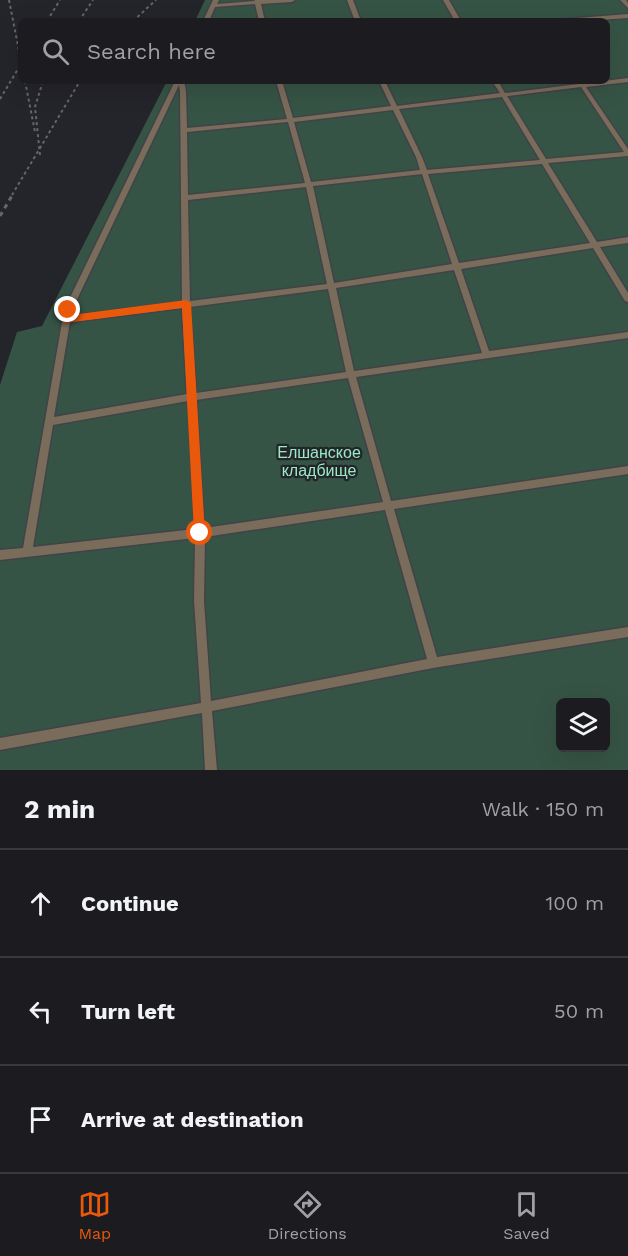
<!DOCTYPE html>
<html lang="en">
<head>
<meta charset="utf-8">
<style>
  body { margin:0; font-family:"Work Sans",sans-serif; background:#28282d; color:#f1f3f6 }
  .controls { position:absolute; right:18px; bottom:18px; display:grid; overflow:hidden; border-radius:9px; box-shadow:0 6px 24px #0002 }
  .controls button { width:54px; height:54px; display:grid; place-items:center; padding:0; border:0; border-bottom:2px solid #39393e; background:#1b1b20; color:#f1f3f6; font:30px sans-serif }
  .stop { position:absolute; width:18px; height:18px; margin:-14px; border:4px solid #ea580c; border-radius:50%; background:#fff }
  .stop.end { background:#ea580c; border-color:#fff; box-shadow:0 2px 6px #0008 }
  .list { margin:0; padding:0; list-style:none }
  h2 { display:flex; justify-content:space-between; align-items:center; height:78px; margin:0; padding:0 24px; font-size:26px }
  h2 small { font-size:20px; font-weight:400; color:#a0a1a5 }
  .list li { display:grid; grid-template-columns:39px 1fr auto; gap:18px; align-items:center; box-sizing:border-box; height:108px; padding:0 24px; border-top:2px solid #39393e }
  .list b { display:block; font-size:22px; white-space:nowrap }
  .list em { font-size:20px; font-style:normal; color:#a0a1a5 }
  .icon { flex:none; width:33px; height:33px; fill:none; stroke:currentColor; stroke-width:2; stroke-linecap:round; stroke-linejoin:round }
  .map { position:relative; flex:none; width:628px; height:770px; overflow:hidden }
  .search { position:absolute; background:#1b1b20; box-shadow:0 6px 24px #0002; left:18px; right:18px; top:18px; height:66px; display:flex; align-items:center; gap:15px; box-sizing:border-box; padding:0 21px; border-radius:9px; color:#a0a1a5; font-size:22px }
  .sheet { height:402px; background:#1b1b20 }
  nav { display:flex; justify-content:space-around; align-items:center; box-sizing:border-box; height:84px; border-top:2px solid #39393e; background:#1b1b20; font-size:16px; color:#a0a1a5 }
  nav a { display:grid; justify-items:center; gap:3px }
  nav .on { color:#ea580c }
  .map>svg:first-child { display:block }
</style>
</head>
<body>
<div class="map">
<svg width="628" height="770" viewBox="0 0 628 770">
  <rect width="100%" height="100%" fill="#24242b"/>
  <path fill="#365445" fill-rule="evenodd" d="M205,0H628V770H0V385L17,332L42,326L167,81H607V21H195ZM560,702H606V748H560Z"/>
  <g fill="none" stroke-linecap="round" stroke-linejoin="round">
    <g stroke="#424249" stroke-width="3">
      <g id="lane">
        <path d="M213,0H219L217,4L255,1L254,0H295L292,2L261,4L265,21H259L255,4L215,7L209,21H203Z"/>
        <path d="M347,0H353L361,21H355Z"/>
        <path d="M443,0H449L461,21H455Z"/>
        <path d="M620,0H626L628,3V8Z"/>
        <path d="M628,14V18L585,21H562L565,19Z"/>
        <path d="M628,78V82L586,87L628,149V156L548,163L597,242L628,237V243L600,247L628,293V302L625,301L593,248L461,269L489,351L628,332V338L356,377L391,501L628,466V474L394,509L437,657L628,627V637L433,668L212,711L217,770H205L202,713L0,750V738L201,703L194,601L195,538L0,560V550L23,548L62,322L61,320L64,310L175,81H184L186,91L187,128L287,119L276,81H282L293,118L391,106L379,81H385L397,106L500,93L492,81H498L505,93ZM179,85L180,91L182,302L71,316L72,310ZM581,87L624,152L546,159L507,96ZM502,97L540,160L427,170L422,157L399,109ZM393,110L416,157L420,170L311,182L294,122ZM288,122L305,183L188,195L187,132ZM542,164L590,243L459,263L428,174ZM422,174L452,264L334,283L313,186ZM306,187L327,284L190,301L188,200ZM454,270L482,353L354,371L336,288ZM328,289L346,372L196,393L190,307ZM182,308L187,394L54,417L70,322ZM348,378L383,502L204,528L196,400ZM188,401L195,529L33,547L53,425ZM385,510L427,659L211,701L204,601L205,537Z"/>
      </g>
    </g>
    <g stroke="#65656b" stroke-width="2" stroke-dasharray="3 3" stroke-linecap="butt">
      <path d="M9,0L21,61"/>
      <path d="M47,21L60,0"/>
      <path d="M79,21L93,0"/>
      <path d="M133,21L156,0"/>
      <path d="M25,81L35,132"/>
      <path d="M0,99L21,64"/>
      <path d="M40,155L35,107L43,81"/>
      <path d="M12,195L80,81"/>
    </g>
    <path stroke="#65656b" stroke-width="3" stroke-dasharray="4.5 4.5" stroke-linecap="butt" d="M0,216L13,194"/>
    <use href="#lane" fill="#7a6c5b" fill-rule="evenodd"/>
  </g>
  <path fill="#ea580c" d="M186,300L191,303L205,533L200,538L194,533L182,308L65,323L61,320L65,308L68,307L73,310L71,315Z"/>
  <g text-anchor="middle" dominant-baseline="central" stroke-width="4.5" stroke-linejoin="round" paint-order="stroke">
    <g font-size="16" fill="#97eac2" stroke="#24242b">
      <text x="319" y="452">Елшанское<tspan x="319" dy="18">кладбище</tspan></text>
    </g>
  </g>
</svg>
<div class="controls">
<button><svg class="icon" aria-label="layers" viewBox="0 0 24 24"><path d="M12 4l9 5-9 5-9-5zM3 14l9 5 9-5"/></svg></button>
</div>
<div class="stop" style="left:200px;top:533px"></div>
<div class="stop end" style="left:68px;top:310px"></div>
<div class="search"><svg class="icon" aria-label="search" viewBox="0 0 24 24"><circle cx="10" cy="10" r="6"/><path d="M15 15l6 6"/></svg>Search here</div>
</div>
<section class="sheet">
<h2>2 min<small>Walk · 150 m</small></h2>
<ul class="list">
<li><svg class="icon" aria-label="ahead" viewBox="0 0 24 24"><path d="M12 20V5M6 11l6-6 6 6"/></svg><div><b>Continue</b></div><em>100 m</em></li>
<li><svg class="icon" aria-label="left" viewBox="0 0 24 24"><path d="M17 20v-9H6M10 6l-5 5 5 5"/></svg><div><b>Turn left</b></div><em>50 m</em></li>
<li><svg class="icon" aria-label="arrive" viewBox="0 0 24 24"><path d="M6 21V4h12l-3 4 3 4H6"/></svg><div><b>Arrive at destination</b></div></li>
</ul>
</section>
<nav>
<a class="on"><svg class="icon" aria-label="map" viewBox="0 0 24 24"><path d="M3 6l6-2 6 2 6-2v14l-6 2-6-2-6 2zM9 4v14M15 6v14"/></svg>Map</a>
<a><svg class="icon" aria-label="directions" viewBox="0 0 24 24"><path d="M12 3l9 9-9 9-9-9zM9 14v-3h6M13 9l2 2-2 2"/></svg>Directions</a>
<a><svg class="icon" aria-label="saved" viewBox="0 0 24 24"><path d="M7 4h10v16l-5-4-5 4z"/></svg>Saved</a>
</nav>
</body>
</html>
